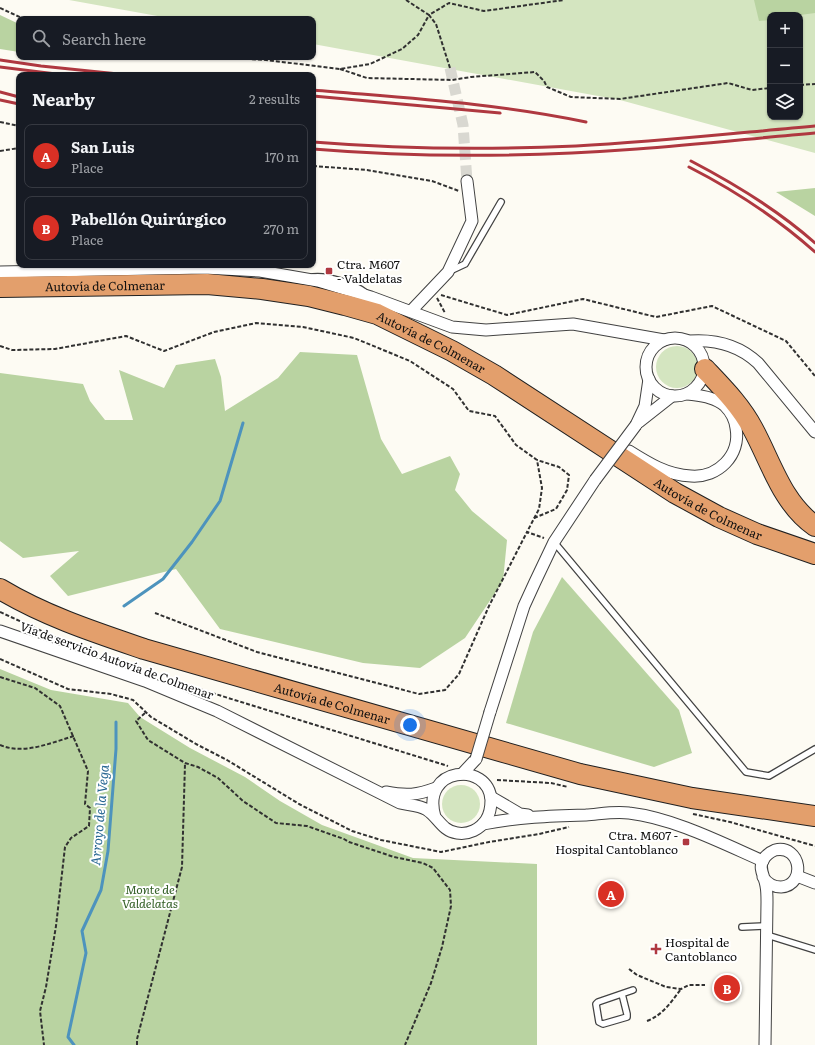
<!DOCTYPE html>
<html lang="en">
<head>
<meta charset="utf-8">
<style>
  body { margin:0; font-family:Literata,serif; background:#20242c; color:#f1f3f6 }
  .controls { position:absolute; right:12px; top:12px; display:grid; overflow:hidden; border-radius:8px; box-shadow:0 1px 3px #0004 }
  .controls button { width:36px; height:36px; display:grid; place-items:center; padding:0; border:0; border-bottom:1px solid #363941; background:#171b24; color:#f1f3f6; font:20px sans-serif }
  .you { position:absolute; left:410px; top:725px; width:14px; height:14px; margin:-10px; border:3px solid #fff; border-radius:50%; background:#1a73e8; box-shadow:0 0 0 6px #1a73e833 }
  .badge { display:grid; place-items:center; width:26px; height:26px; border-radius:50%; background:#d93025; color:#fff; font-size:13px; font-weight:700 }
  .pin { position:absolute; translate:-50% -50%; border:2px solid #fff; box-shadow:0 1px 4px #0006 }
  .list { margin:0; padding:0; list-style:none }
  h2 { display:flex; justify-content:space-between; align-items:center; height:52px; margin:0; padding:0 16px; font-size:17px }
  h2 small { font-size:13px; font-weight:400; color:#9ea1a6 }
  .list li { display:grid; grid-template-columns:26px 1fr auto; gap:12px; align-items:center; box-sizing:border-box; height:64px; margin:0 8px 8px; padding:0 8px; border:1px solid #363941; border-radius:8px }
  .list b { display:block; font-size:15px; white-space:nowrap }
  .list p { margin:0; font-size:13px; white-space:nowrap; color:#9ea1a6 }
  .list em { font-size:13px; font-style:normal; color:#9ea1a6 }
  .icon { flex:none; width:22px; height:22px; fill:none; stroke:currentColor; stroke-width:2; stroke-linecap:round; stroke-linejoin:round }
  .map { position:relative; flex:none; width:815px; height:1045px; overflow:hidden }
  .search { position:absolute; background:#171b24; box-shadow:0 1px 3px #0004; left:16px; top:16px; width:300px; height:44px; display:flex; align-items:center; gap:10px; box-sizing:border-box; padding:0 14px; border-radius:8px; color:#9ea1a6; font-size:15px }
  .panel { position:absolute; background:#171b24; box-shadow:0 1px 3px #0004; left:16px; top:72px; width:300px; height:196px; border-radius:8px }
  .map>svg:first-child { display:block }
</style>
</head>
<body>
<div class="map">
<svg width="815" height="1045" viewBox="0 0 815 1045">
  <rect width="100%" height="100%" fill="#fdfbf3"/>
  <g fill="#d4e5c0" fill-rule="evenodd">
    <path d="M69,0H815V153L620,100L313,44V19H174ZM770,15H800V117H770Z"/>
    <circle cx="677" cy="367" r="21"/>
    <circle cx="461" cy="804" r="19"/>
  </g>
  <g fill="#b9d3a1">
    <path d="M754,0H815V13L800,15H770V20L759,21Z"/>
    <path d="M0,15L19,24V52L0,49Z"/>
    <path d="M815,188V216L776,192Z"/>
    <path d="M300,352L357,355L381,439L402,474L450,456L460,474L455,490L472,511L507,540L503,581L465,638L420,668L363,663L220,629L176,569L68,596L50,576L79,551L23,558L0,541V373L83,384L90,401L105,420H133L119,370L164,388L176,365L215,359L221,377L225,411L278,378Z"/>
    <path d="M562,577L679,710L692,753L654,767L506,723L533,632Z"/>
    <path d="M0,669L51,690L128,703L140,717L190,748L245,777L280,801L322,825L413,858L537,864V1045H0Z"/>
  </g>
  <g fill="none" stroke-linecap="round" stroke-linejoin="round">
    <g stroke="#4d93bd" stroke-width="3">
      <path d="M124,606L163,579L192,542L220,501L243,423"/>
      <path d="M74,1045L68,1037L86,953L82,931L101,890L108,851L116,749V722"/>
    </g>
    <path stroke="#d9d8d1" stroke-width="11" stroke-dasharray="11 5.5" stroke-linecap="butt" d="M450,68L463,125L467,181"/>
    <g stroke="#424242" stroke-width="8">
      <g id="service">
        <path d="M450,271L465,264L501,202"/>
        <path d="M313,277C327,275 355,284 366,293"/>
        <path d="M554,542L746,772L769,776L815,749"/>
        <path d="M742,927L767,926"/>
        <path d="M767,935L815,950"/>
        <path d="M622,994L627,1014V1017L603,1024L599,1022L596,1004L598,1002L633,990"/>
      </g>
    </g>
    <g stroke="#424242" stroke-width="13">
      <g id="minor">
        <path d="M0,272L204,268L260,271L318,281L371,297L452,327L486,330L573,324L664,340"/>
        <path d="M411,311L448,272L472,221L467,181"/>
        <circle cx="675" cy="367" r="29"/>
        <path d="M689,341C715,339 739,345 758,363L815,432"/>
        <path d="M639,422L672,396"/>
        <path d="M636,425L645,406L649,379"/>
        <path d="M629,451C648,463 667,475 691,476C718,478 741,455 736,428C735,420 731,412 725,406C715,397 701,396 688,394"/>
        <path d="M0,631L145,681L217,711L400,803C408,805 420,805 427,810C438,817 442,831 457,833C469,835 480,829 486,820C490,814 491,807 491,800C489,761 420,766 435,817"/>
        <path d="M490,712L524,606L535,582L554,542L595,480"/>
        <path d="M462,774L476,759"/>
        <path d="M386,792C407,796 417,795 436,788"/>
        <path d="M491,797L520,814L528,815"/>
        <path d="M483,824C517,817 551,816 586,815C600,814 615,811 629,813C673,818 722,843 763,861"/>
        <path d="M797,876L815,883"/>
        <path d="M763,877C767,883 774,887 781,887C807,885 801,844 775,850C770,852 766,855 763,860C758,869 765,877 766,886C767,891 767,897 767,902L765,1045"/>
      </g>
    </g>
    <g stroke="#202020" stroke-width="22">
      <g id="motorway">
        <path id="s1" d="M0,287L207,284L262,289L309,296L345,305L377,314L452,351L494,375L675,493L719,517L757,534L815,554"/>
        <path d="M705,369C723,388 741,406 753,429C771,462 782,503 815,526"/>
        <path id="s2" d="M0,589C45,616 94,632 144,649L580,774L692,798L815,816"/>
      </g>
    </g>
    <g stroke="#313131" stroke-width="2" stroke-dasharray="4 2" stroke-linecap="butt">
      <path d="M406,0L429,15L449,3L484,11L564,0"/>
      <path d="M0,8L24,19"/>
      <path d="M216,57L266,60L340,69L370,64L402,49L418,35L429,15L436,24L450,68"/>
      <path d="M340,69L367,78L452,80L471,77L535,72L544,81L547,87L571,97L620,99L728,83L752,90L770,88"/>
      <path d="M800,85L815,84"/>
      <path d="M0,122L19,126"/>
      <path d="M0,151L19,148"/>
      <path d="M313,166L367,170L432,181L459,191"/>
      <path d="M441,295L507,315L583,299L656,317L712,306L786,341L815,376"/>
      <path d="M437,298L445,313"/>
      <path d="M0,346L12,350L55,349L126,336L164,351L214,332L256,323L303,327L354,338L410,361L453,389L469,411L495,416L516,445L537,460L542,488L539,509L527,532"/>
      <path d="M534,518L556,509L567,490L569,475L559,467L537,460"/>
      <path d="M0,612L61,640"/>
      <path d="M155,613L257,652L419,694L445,690L459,674L489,606L527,532L544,538"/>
      <path d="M0,659L68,689L111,694L133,700L151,717L196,744L227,760L299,804L352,831L381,840L441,852L489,842L539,834L569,827"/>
      <path d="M0,677L35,688L60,706L88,771L85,804L90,808L89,826L71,838L65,847L56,926L46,987L40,1011L44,1045"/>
      <path d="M183,684L448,766"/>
      <path d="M145,713L136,721L148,740L185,763L198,767L218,778L243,801L276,823L307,826L344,839L349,842L394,857L423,863L433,868L450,890L451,906L442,947L431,983L405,1045"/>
      <path d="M0,745C24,755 50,743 74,736"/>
      <path d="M497,780L551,783L568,787"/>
      <path d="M693,814L730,822L815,846"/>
      <path d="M629,969L637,975L666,987L681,989L689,985H705"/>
      <path d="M647,1021C663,1015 671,1002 681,989"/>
      <path d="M137,1045V1039L182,867L185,764"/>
    </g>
    <use href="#service" stroke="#fff" stroke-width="5.5"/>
    <use href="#minor" stroke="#fff" stroke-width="11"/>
    <use href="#motorway" stroke="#e39f6c" stroke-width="20"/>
    <g stroke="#af3840" stroke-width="3">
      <path d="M0,60L41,66L128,75"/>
      <path d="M0,67L64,75"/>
      <path d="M313,90C404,98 496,103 586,122"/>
      <path d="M0,92L19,97"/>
      <path d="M313,96L500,113"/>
      <path d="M0,100L19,104"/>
      <path d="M313,142C400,149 489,150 576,146C656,142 736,133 815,126"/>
      <path d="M313,149C421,158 529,157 637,149C696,145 756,138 815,133"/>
      <path d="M691,161C735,184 778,210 815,243"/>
      <path d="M689,167C734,190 777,218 815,252"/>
    </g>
    <g stroke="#424242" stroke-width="13" stroke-linecap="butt">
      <g id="minor-bridge">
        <path d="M595,480L636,425"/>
        <path d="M476,759L490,712"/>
      </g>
    </g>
    <use href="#minor-bridge" stroke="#fff" stroke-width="11"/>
  </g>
  <g fill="#af3840" stroke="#fff" stroke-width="1.5">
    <rect x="325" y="267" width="8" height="8" rx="2"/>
    <rect x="682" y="838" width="8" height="8" rx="2"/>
    <path d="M654 943h4v4h4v4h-4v4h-4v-4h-4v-4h4z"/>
  </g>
  <g text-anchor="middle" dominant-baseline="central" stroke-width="4" stroke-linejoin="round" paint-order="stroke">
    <g font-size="12" fill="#0f0f0f" stroke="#fff" text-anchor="start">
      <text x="337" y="264">Ctra. M607<tspan x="337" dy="14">- Valdelatas</tspan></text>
      <text x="678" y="835" text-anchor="end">Ctra. M607 -<tspan x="678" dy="14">Hospital Cantoblanco</tspan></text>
      <text x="665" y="942">Hospital de<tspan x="665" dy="14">Cantoblanco</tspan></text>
    </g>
    <g font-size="12" fill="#0f0f0f" stroke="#fff">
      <text stroke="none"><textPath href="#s1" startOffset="105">Autovía de Colmenar</textPath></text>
      <text stroke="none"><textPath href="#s1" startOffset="441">Autovía de Colmenar</textPath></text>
      <text stroke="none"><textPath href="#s1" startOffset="765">Autovía de Colmenar</textPath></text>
      <text transform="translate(117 660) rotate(20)">Vía de servicio Autovía de Colmenar</text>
      <text stroke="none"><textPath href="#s2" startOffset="352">Autovía de Colmenar</textPath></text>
    </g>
    <g font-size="12" font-style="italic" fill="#346027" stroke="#fff">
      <text x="150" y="889">Monte de<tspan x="150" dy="14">Valdelatas</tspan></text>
    </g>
    <g font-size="13" font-style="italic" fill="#276692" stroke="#fff">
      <text transform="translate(99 815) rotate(-85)">Arroyo de la Vega</text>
    </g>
  </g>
</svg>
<div class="controls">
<button>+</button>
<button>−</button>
<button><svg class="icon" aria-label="layers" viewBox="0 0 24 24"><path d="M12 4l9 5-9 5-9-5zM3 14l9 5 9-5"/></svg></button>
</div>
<div class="you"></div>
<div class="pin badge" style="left:611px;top:894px">A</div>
<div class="pin badge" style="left:727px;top:988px">B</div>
<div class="search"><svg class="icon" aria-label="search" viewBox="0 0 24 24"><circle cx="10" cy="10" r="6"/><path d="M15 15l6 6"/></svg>Search here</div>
<section class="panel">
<h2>Nearby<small>2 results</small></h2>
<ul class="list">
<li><span class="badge">A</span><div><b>San Luis</b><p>Place</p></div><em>170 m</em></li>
<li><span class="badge">B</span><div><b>Pabellón Quirúrgico</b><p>Place</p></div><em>270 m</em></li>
</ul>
</section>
</div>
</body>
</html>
